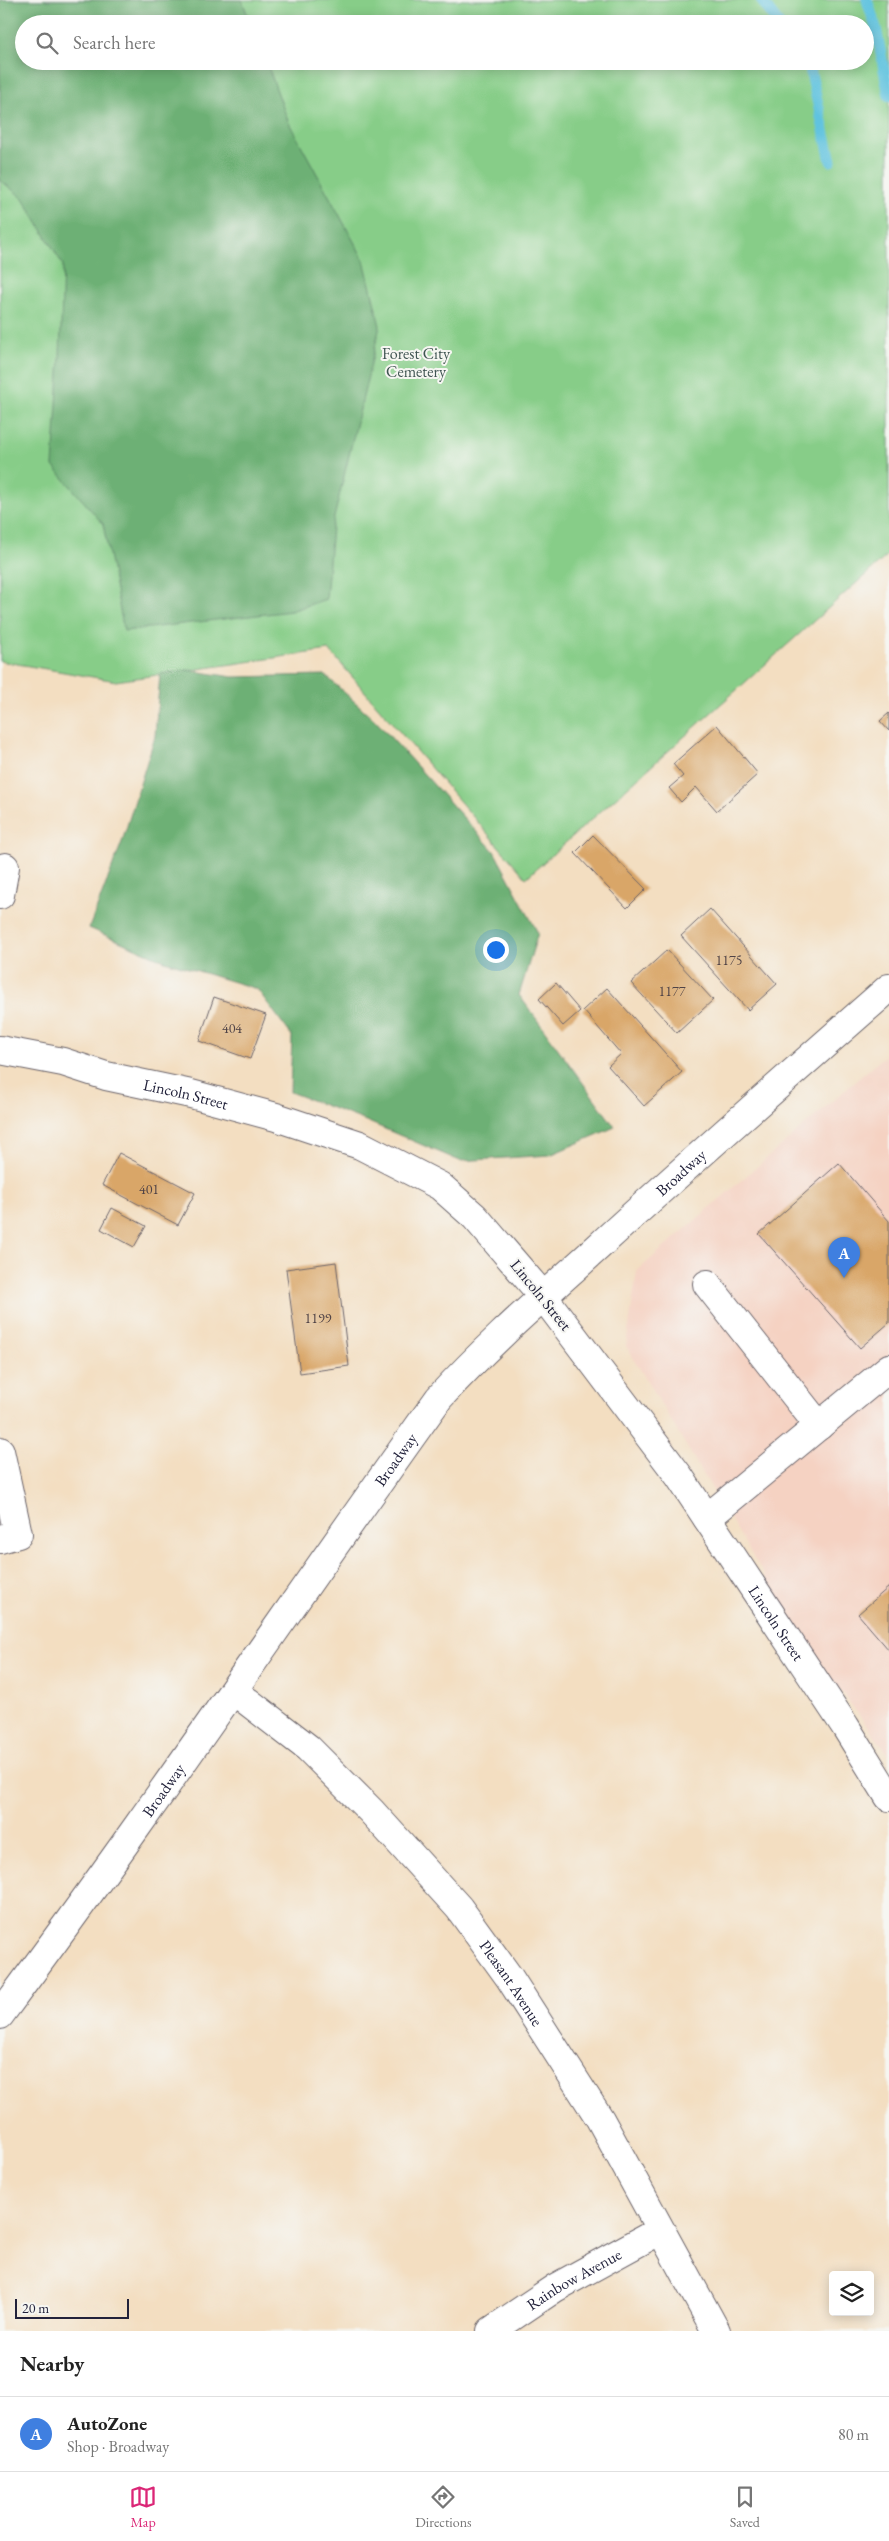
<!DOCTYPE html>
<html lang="en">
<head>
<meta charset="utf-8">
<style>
  body { margin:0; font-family:"EB Garamond",serif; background:#f6f6f6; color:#222 }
  .controls { position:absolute; right:15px; bottom:15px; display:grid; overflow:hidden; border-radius:5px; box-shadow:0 2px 12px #0003 }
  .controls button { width:45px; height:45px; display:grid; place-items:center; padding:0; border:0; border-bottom:1px solid #e0e0e0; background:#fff; color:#222; font:25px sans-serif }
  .scale { position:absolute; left:15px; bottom:12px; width:114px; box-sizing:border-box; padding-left:5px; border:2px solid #22223b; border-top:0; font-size:14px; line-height:18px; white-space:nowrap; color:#22223b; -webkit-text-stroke:4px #f6f6f2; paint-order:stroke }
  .you { position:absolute; left:495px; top:949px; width:18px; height:18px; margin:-12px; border:4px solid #fff; border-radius:50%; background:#1a73e8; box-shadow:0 0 0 8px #1a73e833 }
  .badge { display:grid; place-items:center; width:32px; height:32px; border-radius:50%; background:#db2777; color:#fff; font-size:16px; font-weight:700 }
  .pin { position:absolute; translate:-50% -41px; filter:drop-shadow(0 1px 2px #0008) }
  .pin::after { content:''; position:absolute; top:26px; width:18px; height:15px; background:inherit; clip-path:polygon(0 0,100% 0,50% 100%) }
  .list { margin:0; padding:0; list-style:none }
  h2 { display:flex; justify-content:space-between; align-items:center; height:65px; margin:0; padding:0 20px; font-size:21px }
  h2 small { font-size:16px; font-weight:400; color:#767676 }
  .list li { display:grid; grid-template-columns:32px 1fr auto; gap:15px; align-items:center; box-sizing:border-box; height:75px; padding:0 20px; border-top:1px solid #e0e0e0 }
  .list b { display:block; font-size:19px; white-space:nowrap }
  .list p { margin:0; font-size:16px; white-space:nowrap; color:#767676 }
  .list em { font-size:16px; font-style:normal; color:#767676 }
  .icon { flex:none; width:28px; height:28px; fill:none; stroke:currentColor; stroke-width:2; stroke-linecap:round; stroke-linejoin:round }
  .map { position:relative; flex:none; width:889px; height:2331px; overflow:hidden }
  .search { position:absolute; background:#fff; box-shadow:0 2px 12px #0003; left:15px; right:15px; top:15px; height:55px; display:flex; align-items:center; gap:12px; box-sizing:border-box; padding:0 18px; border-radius:28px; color:#767676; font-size:19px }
  .sheet { height:140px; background:#fff }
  nav { display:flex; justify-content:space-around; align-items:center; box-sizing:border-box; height:70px; border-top:1px solid #e0e0e0; background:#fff; font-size:14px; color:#767676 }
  nav a { display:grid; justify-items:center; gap:2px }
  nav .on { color:#db2777 }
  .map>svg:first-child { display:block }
</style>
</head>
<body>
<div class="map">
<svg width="889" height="2331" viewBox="0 0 889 2331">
  <rect width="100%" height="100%" fill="#f6f6f2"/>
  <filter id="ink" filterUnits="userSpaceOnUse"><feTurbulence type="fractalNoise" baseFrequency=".02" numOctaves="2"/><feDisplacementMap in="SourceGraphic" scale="10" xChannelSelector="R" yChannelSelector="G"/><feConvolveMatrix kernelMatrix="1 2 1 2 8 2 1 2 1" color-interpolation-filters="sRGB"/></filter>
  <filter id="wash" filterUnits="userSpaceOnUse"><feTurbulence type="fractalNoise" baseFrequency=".0096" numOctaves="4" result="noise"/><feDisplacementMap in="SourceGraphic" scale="20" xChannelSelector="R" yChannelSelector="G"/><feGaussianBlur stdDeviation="1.12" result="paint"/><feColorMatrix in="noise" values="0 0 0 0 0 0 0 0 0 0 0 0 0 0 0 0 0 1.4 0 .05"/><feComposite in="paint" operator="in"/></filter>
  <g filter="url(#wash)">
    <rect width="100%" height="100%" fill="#f3dec1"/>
    <path fill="#f5d2c2" d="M889,1052V1755L807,1646L626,1346L637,1271Z"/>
    <path fill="#87cd88" stroke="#547862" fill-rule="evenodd" d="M0,0H889V554L526,878L329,650L116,681L0,661ZM24,24H865V61H24Z"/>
    <g fill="#6db074" stroke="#486958">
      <path d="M0,0H242L251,24H24V61H266L288,121L364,260L380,326L332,526L326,599L291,611L124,631L103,524L53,466L60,358L63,265L23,198L0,180Z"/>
      <path d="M187,670L233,677L325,675L374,719L494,851L538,933L519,995L615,1127L550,1155L460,1161L366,1121L290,1092L292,1036L257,989L165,961L89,928L122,842L155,736L160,674Z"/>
    </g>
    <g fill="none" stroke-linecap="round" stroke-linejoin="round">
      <g stroke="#61c3df" stroke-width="11">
        <path d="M761,0L779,24"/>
        <path d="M867,0L876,28L889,96"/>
        <path d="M806,61L809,65L831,161"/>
      </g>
    </g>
    <g id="blocks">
      <g fill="#d9a667">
        <path d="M889,713V731L880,721Z"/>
        <path d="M717,725L758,774L717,811L696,787L681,802L669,788L683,776L673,764Z"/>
        <path d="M593,835L646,889L627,908L575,853Z"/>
        <path d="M710,909L777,984L748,1010L681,936Z"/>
        <path d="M667,950L713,1000L677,1033L631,983Z"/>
        <path d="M556,983L580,1011L563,1026L539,999Z"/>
        <path d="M607,988L682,1072L644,1106L608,1066L621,1054L583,1010Z"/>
        <path d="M214,997L266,1015L250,1059L199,1041Z"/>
        <path d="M119,1153L195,1193L178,1225L102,1185Z"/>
        <path d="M839,1163L889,1221V1323L860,1348L759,1234Z"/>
        <path d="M112,1208L146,1226L134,1247L101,1229Z"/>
        <path d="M336,1262L349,1366L300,1373L286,1269Z"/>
        <path d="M889,1587V1650L858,1614Z"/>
      </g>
    </g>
  </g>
  <g filter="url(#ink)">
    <use href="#blocks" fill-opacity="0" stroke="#6b646a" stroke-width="1"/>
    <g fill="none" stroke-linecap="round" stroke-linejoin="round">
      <g stroke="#6b646a" stroke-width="30">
        <g id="minor">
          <path d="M0,895L5,867"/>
          <path d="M707,1284L819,1426"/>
          <path id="s1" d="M543,1296L679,1476L845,1726L889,1797"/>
          <path d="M0,1451L18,1534L0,1539"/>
          <path d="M707,1518L889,1368"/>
          <path id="s2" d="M234,1691L308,1748L371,1811L459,1908L509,1977L600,2119L716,2331"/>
          <path id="s3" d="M491,2331L555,2288L659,2231"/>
        </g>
      </g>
      <g stroke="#6b646a" stroke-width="30">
        <g id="major">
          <path id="s4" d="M0,1050L63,1062L106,1076L191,1094L276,1117L360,1145L440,1186L475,1217L543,1296"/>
          <path id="s5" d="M0,2015C151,1813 292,1603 439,1398C488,1344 544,1296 598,1247C694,1159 791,1074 889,988"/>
        </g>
      </g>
      <use href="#minor" stroke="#fff" stroke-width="28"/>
      <use href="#major" stroke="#fff" stroke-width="28"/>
    </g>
  </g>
  <g text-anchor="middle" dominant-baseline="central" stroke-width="4" stroke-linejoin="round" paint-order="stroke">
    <g font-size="14" fill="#504346">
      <text x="729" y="960">1175</text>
      <text x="672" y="991">1177</text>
      <text x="232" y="1028">404</text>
      <text x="149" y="1189">401</text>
      <text x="318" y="1318">1199</text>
    </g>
    <g font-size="16" fill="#405552" stroke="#f6f6f2">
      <text x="416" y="353">Forest City<tspan x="416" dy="18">Cemetery</tspan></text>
    </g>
    <g font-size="16" fill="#22223b" stroke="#f6f6f2">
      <text stroke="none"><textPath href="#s4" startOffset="191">Lincoln Street</textPath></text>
      <text stroke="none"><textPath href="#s5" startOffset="1088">Broadway</textPath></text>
      <text transform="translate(541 1295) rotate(51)">Lincoln Street</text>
      <text stroke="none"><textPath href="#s5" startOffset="682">Broadway</textPath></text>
      <text stroke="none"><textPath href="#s1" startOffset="402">Lincoln Street</textPath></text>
      <text stroke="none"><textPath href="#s5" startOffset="278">Broadway</textPath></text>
      <text stroke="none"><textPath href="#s2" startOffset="405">Pleasant Avenue</textPath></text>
      <text stroke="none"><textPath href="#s3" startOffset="98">Rainbow Avenue</textPath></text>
    </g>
  </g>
</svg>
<div class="controls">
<button><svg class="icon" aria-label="layers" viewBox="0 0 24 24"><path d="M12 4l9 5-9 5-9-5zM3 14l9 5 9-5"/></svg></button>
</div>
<div class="scale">20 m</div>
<div class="you"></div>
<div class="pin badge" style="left:844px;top:1278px;background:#3f7fe0">A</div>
<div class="search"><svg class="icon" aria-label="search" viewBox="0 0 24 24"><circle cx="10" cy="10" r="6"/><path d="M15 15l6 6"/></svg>Search here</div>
</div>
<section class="sheet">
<h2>Nearby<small></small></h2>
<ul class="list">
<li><span class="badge" style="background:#3f7fe0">A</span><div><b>AutoZone</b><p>Shop · Broadway</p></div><em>80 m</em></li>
</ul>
</section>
<nav>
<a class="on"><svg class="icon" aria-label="map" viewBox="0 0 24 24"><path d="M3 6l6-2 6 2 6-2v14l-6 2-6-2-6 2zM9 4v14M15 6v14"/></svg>Map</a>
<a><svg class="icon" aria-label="directions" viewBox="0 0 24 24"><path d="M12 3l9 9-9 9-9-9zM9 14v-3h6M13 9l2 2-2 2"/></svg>Directions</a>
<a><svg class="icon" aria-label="saved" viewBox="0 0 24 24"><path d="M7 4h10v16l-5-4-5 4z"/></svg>Saved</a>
</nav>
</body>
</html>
